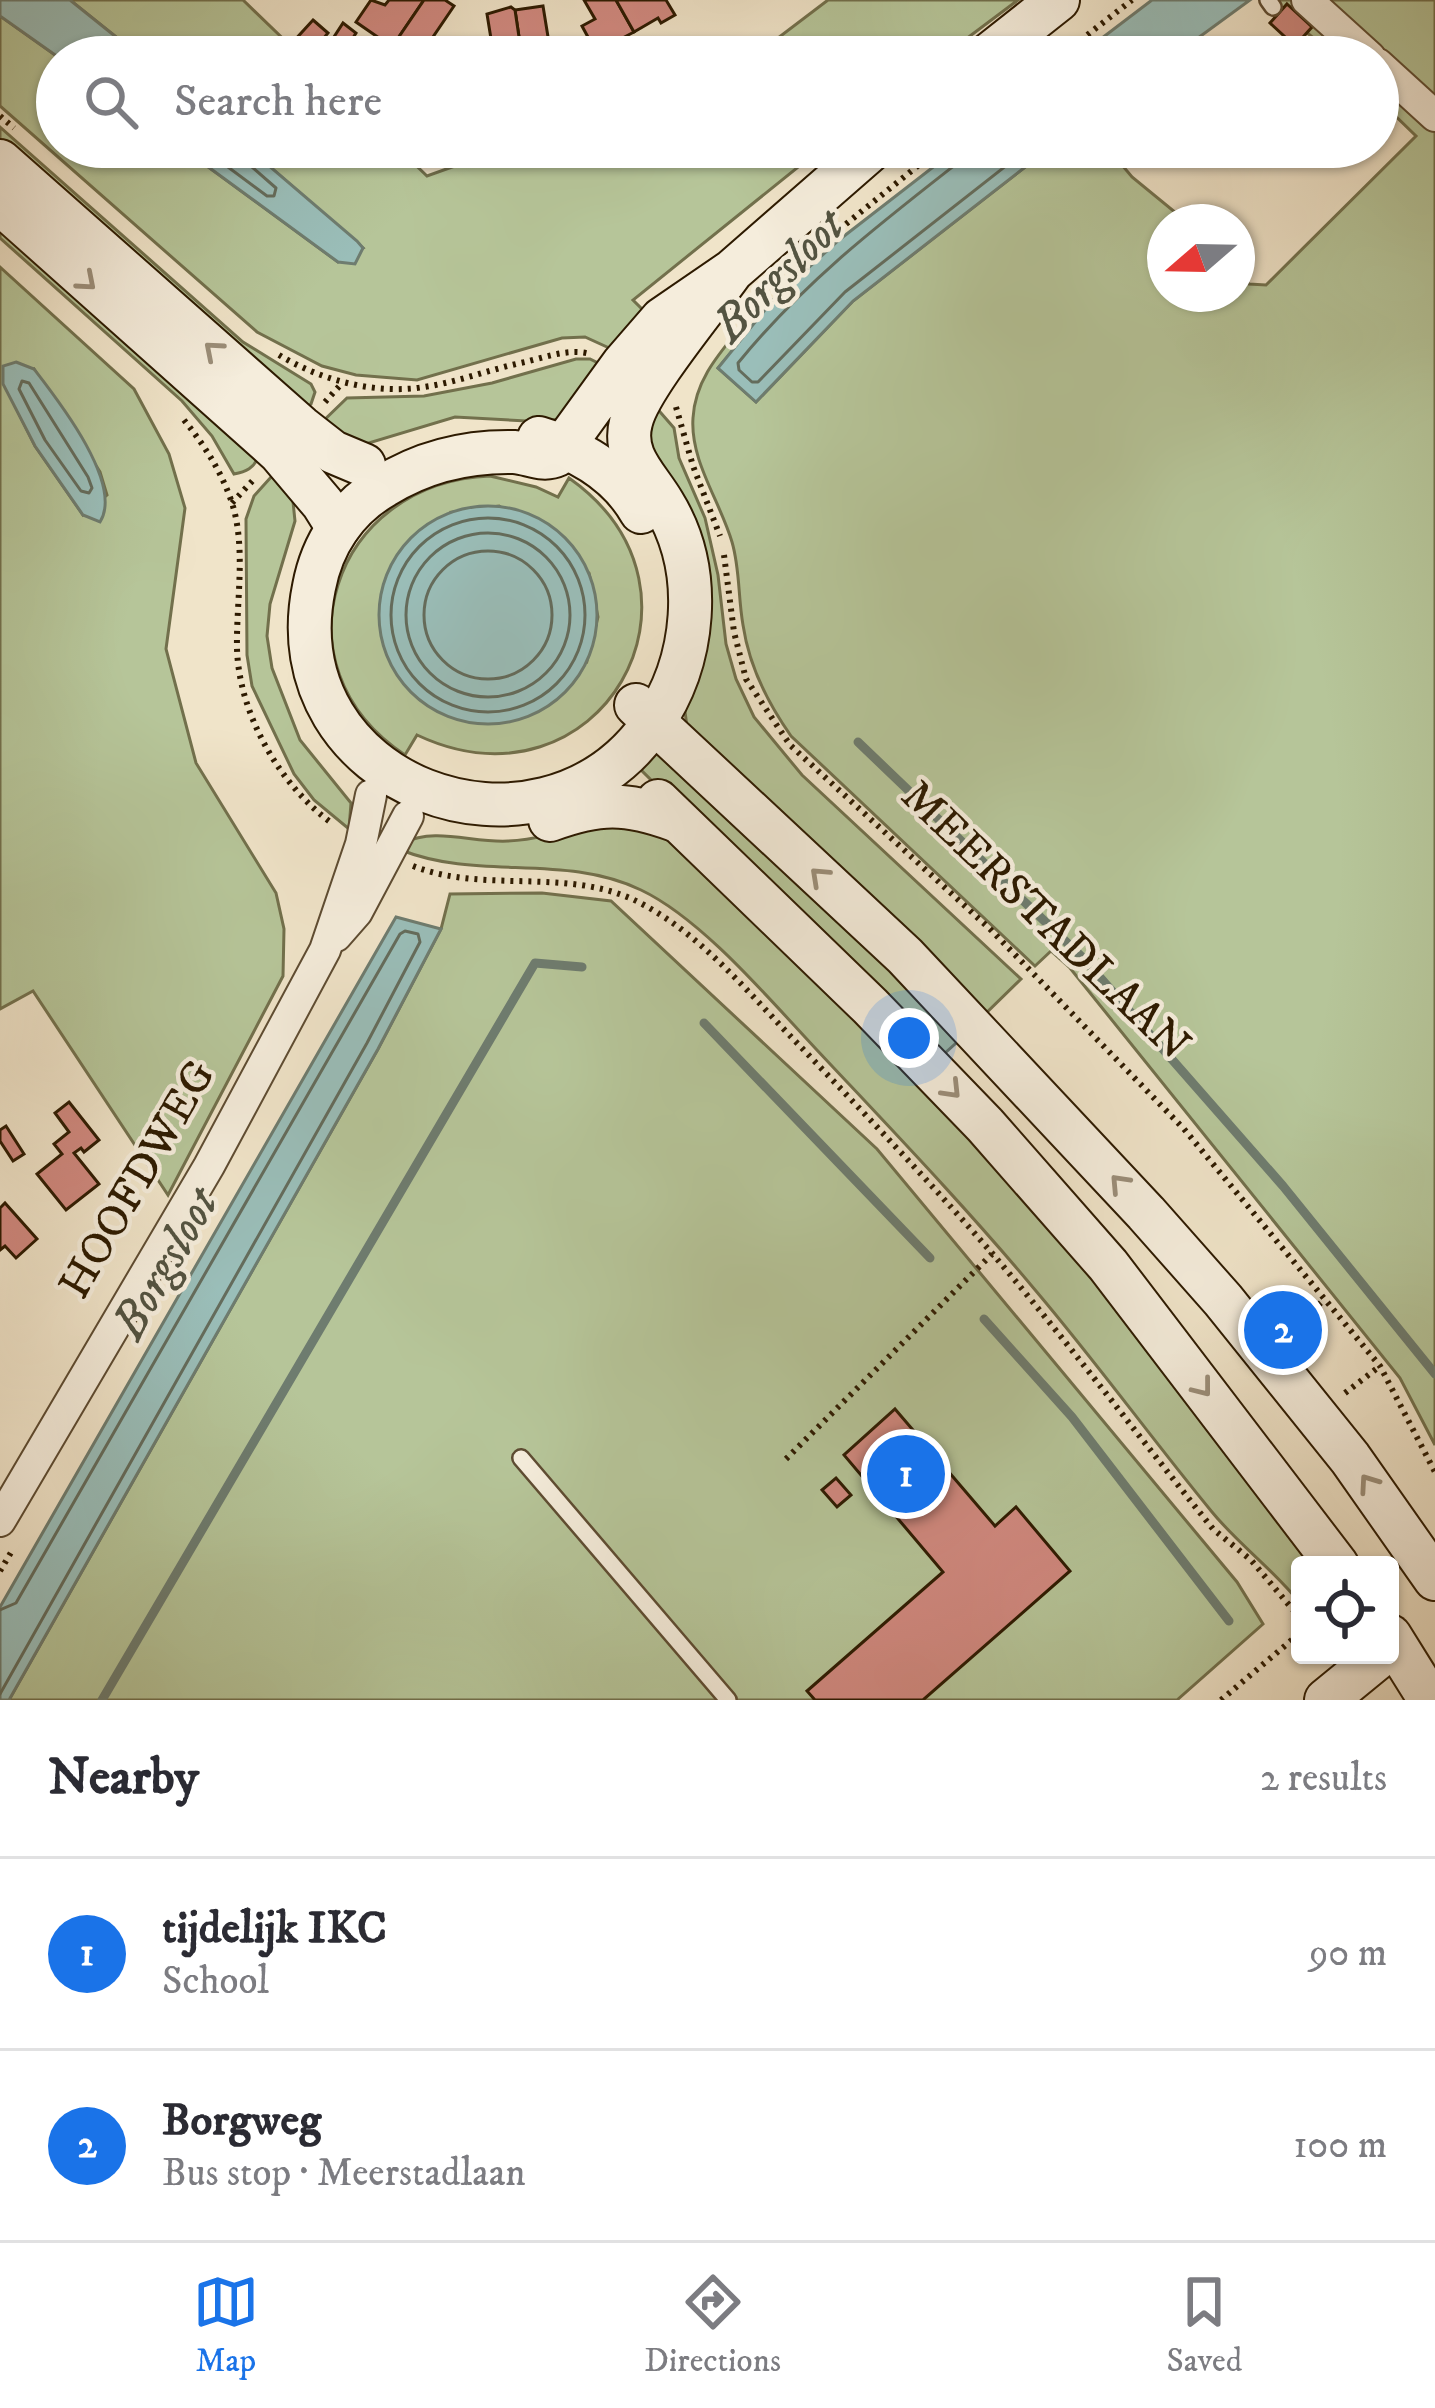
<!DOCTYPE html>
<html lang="en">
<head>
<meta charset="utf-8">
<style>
  body { margin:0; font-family:"IM FELL DW Pica",serif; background:#f2f2f3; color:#2b2b33 }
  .controls { position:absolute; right:36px; bottom:36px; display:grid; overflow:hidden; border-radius:12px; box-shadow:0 3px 9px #0004 }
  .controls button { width:108px; height:108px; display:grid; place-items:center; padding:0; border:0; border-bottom:3px solid #e1e1e2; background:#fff; color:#2b2b33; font:60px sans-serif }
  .compass { position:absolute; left:1147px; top:204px; width:108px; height:108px; border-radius:50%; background:#fff; box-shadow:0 3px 9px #0004; rotate:250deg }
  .you { position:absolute; left:909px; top:1038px; width:42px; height:42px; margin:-30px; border:9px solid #fff; border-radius:50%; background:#1a73e8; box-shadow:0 0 0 18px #1a73e833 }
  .badge { display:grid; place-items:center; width:78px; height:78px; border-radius:50%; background:#1a73e8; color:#fff; font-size:39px; font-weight:700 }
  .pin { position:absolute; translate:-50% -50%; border:6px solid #fff; box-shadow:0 3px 12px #0006 }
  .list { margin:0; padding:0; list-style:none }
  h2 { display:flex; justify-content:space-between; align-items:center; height:156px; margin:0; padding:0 48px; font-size:51px }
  h2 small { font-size:39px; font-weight:400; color:#7c7c81 }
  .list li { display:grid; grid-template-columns:78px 1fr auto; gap:36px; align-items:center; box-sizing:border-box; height:192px; padding:0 48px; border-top:3px solid #e1e1e2 }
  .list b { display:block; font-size:45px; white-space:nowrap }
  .list p { margin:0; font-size:39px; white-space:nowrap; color:#7c7c81 }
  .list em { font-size:39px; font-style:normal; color:#7c7c81 }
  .icon { flex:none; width:66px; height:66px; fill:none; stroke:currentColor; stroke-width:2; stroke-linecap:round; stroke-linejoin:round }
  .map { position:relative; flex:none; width:1435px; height:1700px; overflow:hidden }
  .search { position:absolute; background:#fff; box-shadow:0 3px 9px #0004; left:36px; right:36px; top:36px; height:132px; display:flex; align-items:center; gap:30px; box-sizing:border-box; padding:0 42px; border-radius:66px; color:#7c7c81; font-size:45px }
  .sheet { height:540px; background:#fff }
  nav { display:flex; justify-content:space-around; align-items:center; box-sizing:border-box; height:168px; border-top:3px solid #e1e1e2; background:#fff; font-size:33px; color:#7c7c81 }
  nav a { display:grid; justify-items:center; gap:6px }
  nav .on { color:#1a73e8 }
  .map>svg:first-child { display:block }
</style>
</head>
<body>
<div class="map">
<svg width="1435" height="1700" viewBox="0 0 1435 1700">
  <rect width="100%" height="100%" fill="#f0e4c9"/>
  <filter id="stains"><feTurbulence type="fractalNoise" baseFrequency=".00167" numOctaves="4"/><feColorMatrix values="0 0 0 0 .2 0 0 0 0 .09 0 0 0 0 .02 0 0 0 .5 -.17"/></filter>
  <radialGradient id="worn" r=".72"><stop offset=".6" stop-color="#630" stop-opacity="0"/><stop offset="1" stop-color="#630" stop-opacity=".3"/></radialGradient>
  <g fill="#b6c599" stroke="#72704c" stroke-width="3" fill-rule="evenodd">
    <path d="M70,0H243L302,57H141Z"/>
    <path d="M828,0H1018L942,57H753Z"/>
    <path d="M1268,0H1435V1445L1400,1378L1070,968L1051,951L1035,966L791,736C767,702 749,666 743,625C738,597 740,569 732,542C720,501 690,461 693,418C695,381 718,355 740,328L748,332L718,368L756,402L853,301L1051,147H1107L1132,177L1187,222H1165V294H1237V271L1249,284L1266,285L1416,136L1378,99V57H1336Z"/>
    <path d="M0,16L58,57L57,147H181L338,262L363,248L247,147H397L427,176L508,147H823L633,300L650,317L618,352L585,337L562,338L417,380L356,375L322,366L257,332L0,106Z"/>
    <path d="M0,127L243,342L311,384L315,392L311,404L304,409L0,149Z"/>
    <path d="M0,218L259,456C254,468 246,472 234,474L212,436L182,401L0,238Z"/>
    <path d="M0,267L134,389L169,454L185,508L166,649L196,763L276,893L284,929L283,976L168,1195L33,991L0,1009ZM34,369L100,472L107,495L83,515L35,446L4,384Z"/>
    <path d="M576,359H590L604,366L558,419L545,422L455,417L359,446L316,428L347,398L424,396L492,383Z"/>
    <path d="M654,405L674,428L679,458L705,518L718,575L726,644L736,679L754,717L802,775L1021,979L978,1021L687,727L646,410Z"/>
    <path d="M281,466L292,492L295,521L270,604L267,636L272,668L300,740L351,803L349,829L314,800L294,774L252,686L247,655L246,519L254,496Z"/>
    <path d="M490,476L536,487L558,497L569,478C730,592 599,820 417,735L405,755C271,667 332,482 490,476ZM499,506L589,573L598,617L587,661L452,512Z"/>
    <path d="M650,746L965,1035L935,1062L633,762Z"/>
    <path d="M602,819L663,835L908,1059L1120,1303L1323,1565H1300V1603C1273,1569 1239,1545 1212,1512C1152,1439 1097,1363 1036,1291C966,1207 890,1128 816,1049C769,999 702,919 641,890C564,853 479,881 401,850L403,843C436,827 472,843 508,841C540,840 572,828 602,819Z"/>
    <path d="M542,893L611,901L877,1149L1237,1582L1263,1624L1177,1700H9L378,1049L441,929L450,894Z"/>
  </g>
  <g fill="#9abeb9" stroke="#6e7c6f" stroke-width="3">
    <path d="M0,0H70L141,57H58L0,16Z"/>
    <path d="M1152,0H1250L1172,57H1077Z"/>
    <path d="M181,147H247L357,241L363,248L355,264L338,262Z"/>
    <path d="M959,147H1051L853,301L756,402L718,368L773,300L839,240Z"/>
    <path d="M16,362L34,369C58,400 124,484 100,522L83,515L35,446L3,384V366Z"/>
    <circle cx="488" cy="615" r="109"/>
    <path d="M396,917L441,929L378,1049L9,1700H0V1607Z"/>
  </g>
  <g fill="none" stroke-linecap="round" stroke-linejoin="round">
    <g stroke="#646c5c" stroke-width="3">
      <path d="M201,147L267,196H274L276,188L244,160L240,147"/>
      <path d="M965,147L960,161C877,226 805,281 738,363L739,370L752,382H758L845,292L1030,147"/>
      <path d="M22,381L29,383L88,477L92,488L89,493L81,491L45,440L19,389Z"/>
      <circle cx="488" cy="615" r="97"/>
      <circle cx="488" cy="615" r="82"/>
      <circle cx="488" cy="615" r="64"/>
      <path d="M0,1610L16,1603L400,934L405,931L418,934L420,942L367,1043L0,1694"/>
    </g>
    <g stroke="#6e7c6f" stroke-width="9">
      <path d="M858,742L1083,958L1283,1186L1435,1374"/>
      <path d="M704,1023L930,1258"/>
      <path d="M984,1319L1072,1417L1229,1621"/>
      <path d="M102,1700L535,963L582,967"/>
    </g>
  </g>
  <g fill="#d18980" stroke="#2d1a00" stroke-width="3">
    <path d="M371,0L385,5L389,0H424L392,47L356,22Z"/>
    <path d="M424,0H445L454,6L433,37L445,46L438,57H408L392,47Z"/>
    <path d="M584,0H616L634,32L596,52L582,26L595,19Z"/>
    <path d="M616,0H666L675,15L661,23L658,18L634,32Z"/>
    <path d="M1287,4L1312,27L1295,46L1270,23Z"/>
    <path d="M543,6L549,43L564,40L566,57H522L515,10Z"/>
    <path d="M511,7L515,10L522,57H478V53L493,51L487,14Z"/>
    <path d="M313,20L328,33L309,56L293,42Z"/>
    <path d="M343,23L356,33L341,57H321Z"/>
    <path d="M1249,44L1256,50L1260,45L1273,57H1238Z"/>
    <path d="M69,1102L99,1140L84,1152L81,1148L74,1153L99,1184L66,1210L37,1174L62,1154L54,1144L69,1132L55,1113Z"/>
    <path d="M6,1126L24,1154L13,1161L0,1141V1130Z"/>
    <path d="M5,1203L37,1239L16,1258L5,1246L0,1250V1208Z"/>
    <path d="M895,1409L995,1526L1016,1507L1070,1571L923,1700H815L807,1691L943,1572L844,1455Z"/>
    <path d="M836,1478L851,1495L837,1507L822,1490Z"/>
  </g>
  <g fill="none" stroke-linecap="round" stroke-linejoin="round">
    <g stroke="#5e4c32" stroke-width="20">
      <g id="lane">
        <path d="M1268,0L1273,7"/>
        <path d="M521,1458L728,1700"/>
      </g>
    </g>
    <g stroke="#5e4c32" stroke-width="34">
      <g id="street">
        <path d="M1307,0L1370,57"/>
        <path d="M1378,64L1435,116"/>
        <path d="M336,936L357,912L408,816"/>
        <path d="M0,1521L209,1166L325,950L361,844L371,795"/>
      </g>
    </g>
    <g stroke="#2d1a00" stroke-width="46">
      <g id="secondary">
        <path d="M986,57L1058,0"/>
        <path d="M0,161L301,427L333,452L364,465"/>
        <path d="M0,203L279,452L323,504L338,528"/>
        <path d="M732,271C708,305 639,387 631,422C622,456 647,476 663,503C705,571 696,662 651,726C538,884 273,786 314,587C322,544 346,508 384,486C424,461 466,451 514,452C530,453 542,462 557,455L623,364L662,319L732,271L874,147"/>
        <path d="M539,438C581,451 619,473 641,512"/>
        <path d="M636,705L905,956L1146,1213L1223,1300L1350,1458L1435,1579"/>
        <path d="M658,801L870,1006L985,1125L1108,1265L1337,1565"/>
        <path d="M550,820C599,802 626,802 675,820"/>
        <path d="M1390,1636L1430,1700"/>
        <path d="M1326,1700L1381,1655"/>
      </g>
    </g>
    <g stroke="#2d1a00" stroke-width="6" stroke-dasharray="3 6" stroke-linecap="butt">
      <path d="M1059,57L1132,0"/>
      <path d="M0,116L14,128"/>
      <path d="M846,224L941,147"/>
      <path d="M279,355C320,380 376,395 424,387C458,382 491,369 525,362C546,357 570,348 590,354"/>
      <path d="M325,402L343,382"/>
      <path d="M676,407L693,466L720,536"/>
      <path d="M184,420C204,445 220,469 231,500C247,546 236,601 237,649C239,714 280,786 333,824"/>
      <path d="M232,503L255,478"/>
      <path d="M724,555L734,632L746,679L790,745L991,930L1184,1129L1380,1366L1435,1472"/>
      <path d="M413,866C487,895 572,865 644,905C704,937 752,997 799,1045C864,1113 929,1181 991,1252C1068,1342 1139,1437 1213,1529L1251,1560L1300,1618"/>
      <path d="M1292,1329L1325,1299"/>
      <path d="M1345,1393L1380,1366"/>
      <path d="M786,1459L992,1254"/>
      <path d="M0,1571L13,1549"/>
      <path d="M1221,1700L1300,1633"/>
    </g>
    <use href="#lane" stroke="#f5eddc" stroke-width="15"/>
    <use href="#street" stroke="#f5eddc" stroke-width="30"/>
    <use href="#secondary" stroke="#f5eddc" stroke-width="42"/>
  </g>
  <defs><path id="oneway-chevron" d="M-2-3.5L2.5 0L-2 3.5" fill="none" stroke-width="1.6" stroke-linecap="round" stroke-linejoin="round" transform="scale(3)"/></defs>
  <g stroke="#9b8e79">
    <use href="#oneway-chevron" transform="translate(87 282) rotate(41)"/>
    <use href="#oneway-chevron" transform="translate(213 350) rotate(-139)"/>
    <use href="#oneway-chevron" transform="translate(819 876) rotate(-137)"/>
    <use href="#oneway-chevron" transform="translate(952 1090) rotate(46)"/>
    <use href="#oneway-chevron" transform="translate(1119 1183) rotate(-133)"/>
    <use href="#oneway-chevron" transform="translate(1203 1388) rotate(52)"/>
    <use href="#oneway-chevron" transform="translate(1368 1483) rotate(-125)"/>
  </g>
  <g text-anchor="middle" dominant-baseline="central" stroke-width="9" stroke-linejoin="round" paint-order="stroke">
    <g font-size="45" fill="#2d1a00" stroke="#f5eddc">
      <text transform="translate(1045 921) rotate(44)">MEERSTADLAAN</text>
      <text transform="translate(138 1180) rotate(-60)">HOOFDWEG</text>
    </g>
    <g font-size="48" font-style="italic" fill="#535341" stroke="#f5eddc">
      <text transform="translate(779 276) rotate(-45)">Borgsloot</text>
      <text transform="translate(166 1264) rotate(-60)">Borgsloot</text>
    </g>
  </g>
  <rect width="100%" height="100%" filter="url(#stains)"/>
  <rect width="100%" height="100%" fill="url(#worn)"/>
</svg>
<div class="controls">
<button><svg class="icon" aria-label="locate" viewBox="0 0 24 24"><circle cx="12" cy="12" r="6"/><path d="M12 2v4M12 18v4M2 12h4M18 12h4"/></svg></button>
</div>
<svg class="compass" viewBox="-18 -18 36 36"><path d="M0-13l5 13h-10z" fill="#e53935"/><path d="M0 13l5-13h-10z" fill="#7c7c81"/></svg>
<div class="you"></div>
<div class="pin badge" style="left:906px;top:1474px">1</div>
<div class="pin badge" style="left:1283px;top:1330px">2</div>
<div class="search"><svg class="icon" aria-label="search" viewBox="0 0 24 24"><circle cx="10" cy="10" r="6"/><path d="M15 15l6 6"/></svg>Search here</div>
</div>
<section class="sheet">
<h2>Nearby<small>2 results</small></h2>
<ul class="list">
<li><span class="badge">1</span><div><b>tijdelijk IKC</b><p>School</p></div><em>90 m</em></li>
<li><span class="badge">2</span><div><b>Borgweg</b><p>Bus stop · Meerstadlaan</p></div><em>100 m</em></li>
</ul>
</section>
<nav>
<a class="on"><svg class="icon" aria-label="map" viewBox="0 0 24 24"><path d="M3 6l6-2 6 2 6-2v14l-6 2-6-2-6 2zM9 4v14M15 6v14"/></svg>Map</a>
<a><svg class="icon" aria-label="directions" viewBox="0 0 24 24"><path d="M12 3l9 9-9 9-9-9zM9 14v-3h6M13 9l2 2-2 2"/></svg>Directions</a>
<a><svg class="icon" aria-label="saved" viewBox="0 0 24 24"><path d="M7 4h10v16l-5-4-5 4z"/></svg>Saved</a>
</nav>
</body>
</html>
